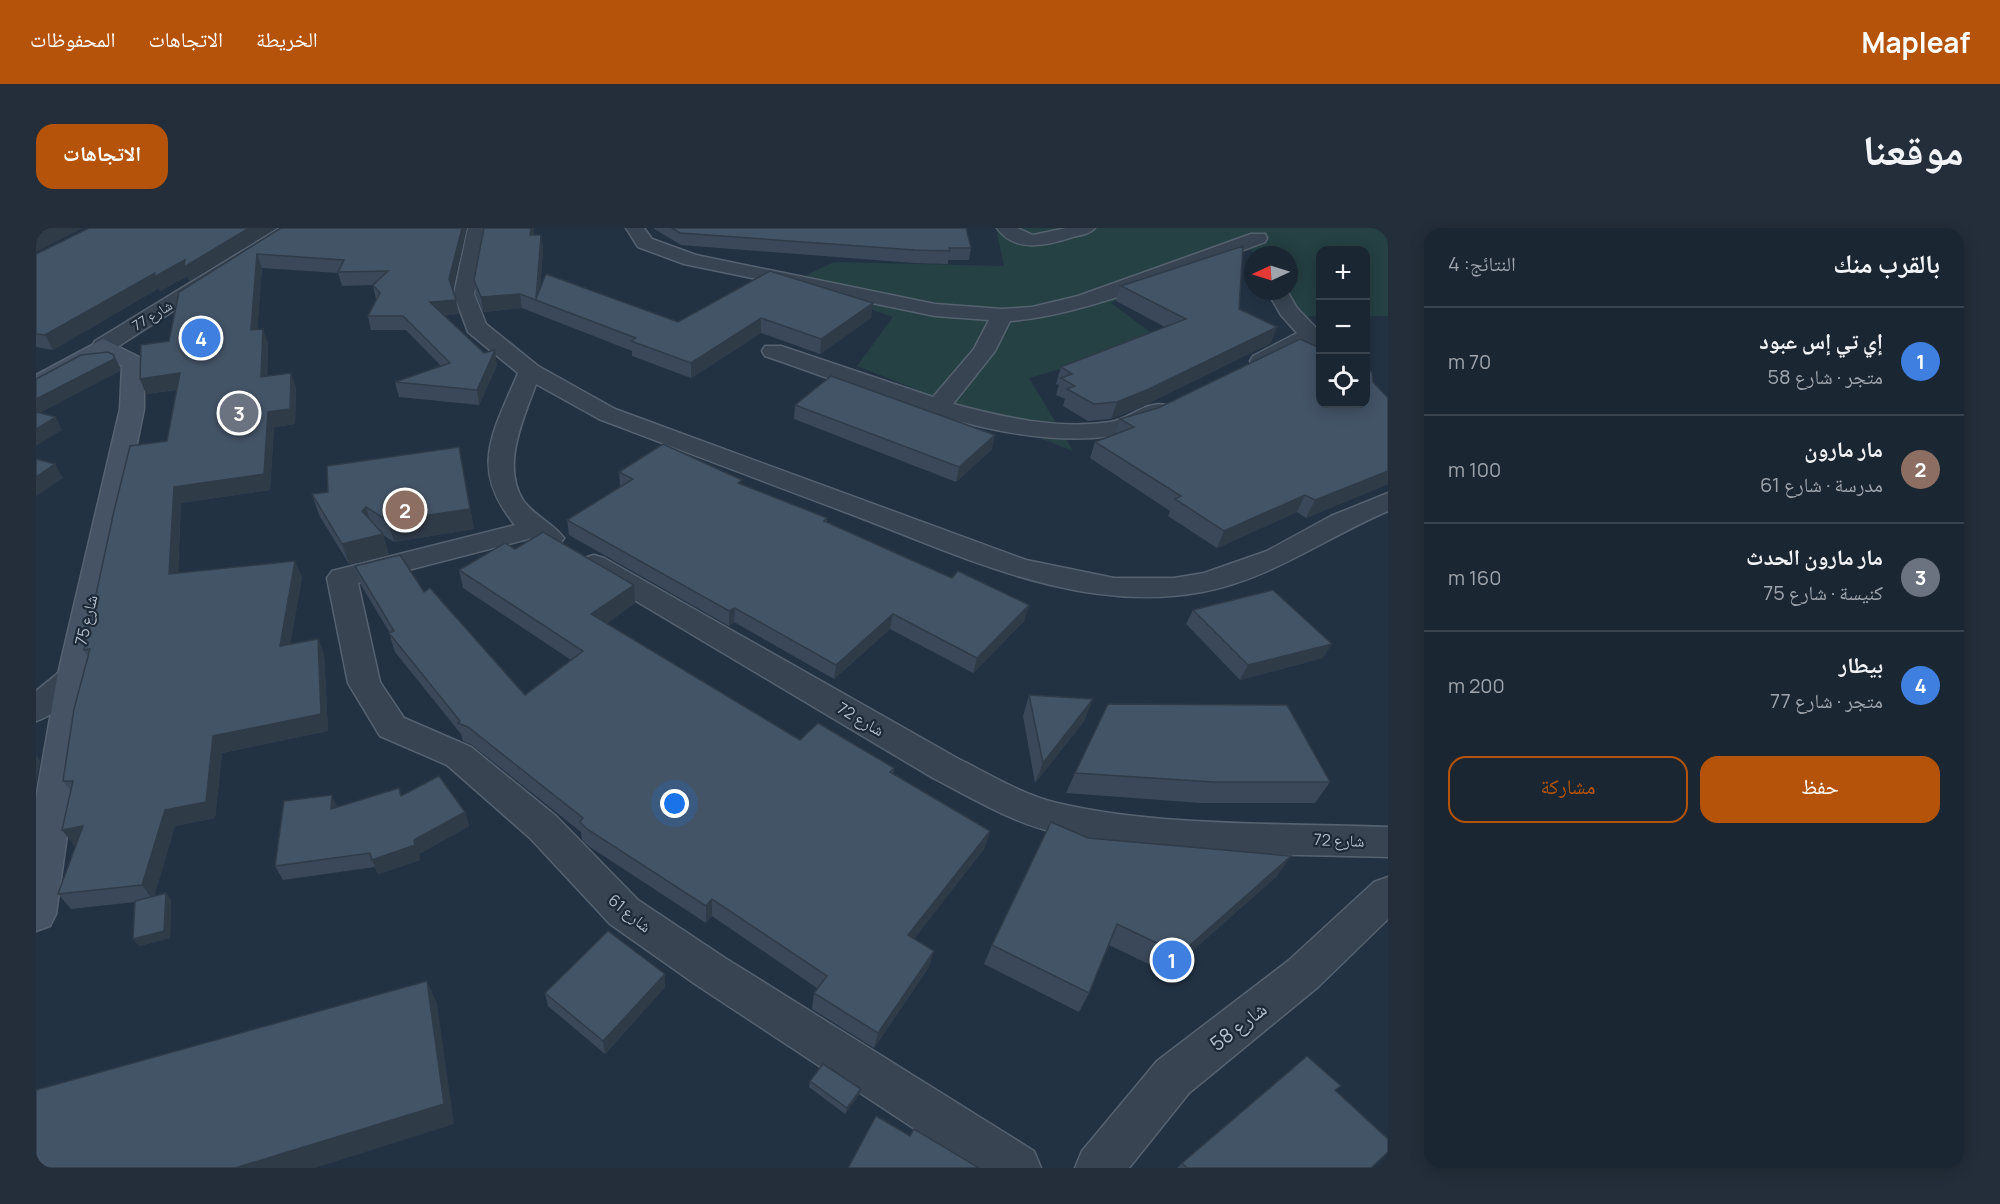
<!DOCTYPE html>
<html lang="ar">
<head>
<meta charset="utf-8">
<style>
  body { margin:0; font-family:Manrope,"Noto Naskh Arabic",sans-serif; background:#232e3a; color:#f1f3f6; direction:rtl }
  .controls { position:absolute; right:18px; top:18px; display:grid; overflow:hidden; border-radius:12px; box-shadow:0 3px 15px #0003 }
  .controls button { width:54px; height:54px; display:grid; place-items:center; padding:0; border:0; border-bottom:2px solid #38434d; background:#1a2632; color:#f1f3f6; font:30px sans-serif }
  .compass { position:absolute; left:1208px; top:18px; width:54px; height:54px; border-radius:50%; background:#1a2632; box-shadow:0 3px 15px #0003; rotate:266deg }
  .you { position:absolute; left:639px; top:576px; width:21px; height:21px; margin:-15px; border:4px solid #fff; border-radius:50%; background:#1a73e8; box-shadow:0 0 0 9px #1a73e833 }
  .badge { display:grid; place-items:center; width:39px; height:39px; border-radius:50%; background:#b45309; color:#fff; font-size:20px; font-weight:700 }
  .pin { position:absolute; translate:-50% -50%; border:3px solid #fff; box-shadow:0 2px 6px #0006 }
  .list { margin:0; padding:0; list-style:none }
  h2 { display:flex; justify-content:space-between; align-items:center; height:78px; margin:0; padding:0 24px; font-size:26px }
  h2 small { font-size:20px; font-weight:400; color:#9fa5ac }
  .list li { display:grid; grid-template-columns:39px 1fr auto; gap:18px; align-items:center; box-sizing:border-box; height:108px; padding:0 24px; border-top:2px solid #38434d }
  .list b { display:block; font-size:22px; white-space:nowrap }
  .list p { margin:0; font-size:20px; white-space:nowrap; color:#9fa5ac }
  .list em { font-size:20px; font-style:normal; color:#9fa5ac }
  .actions { display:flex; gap:12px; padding:18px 24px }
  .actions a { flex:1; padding:14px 0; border:2px solid #b45309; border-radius:18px; text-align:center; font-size:21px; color:#b45309 }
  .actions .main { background:#b45309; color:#fff }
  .icon { flex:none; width:33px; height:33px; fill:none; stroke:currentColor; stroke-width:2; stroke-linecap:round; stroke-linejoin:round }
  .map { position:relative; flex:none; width:1352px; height:940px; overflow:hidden; direction:ltr; border-radius:18px }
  header { display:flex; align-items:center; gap:36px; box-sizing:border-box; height:84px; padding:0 30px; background:#b45309; color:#fff }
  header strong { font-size:28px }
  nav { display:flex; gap:33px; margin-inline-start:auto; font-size:21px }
  .intro { display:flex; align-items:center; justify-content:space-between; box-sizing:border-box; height:144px; padding:0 36px }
  h1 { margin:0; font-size:42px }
  .button { padding:15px 27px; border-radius:18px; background:#b45309; color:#fff; font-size:21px; font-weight:700 }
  main { display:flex; gap:36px; padding:0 36px }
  aside { flex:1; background:#1a2632; border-radius:18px; box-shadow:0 3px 15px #0003 }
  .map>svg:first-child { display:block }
</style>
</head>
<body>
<header>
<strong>Mapleaf</strong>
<nav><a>الخريطة</a><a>الاتجاهات</a><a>المحفوظات</a></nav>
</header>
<div class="intro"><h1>موقعنا</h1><a class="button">الاتجاهات</a></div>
<main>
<aside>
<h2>بالقرب منك<small>النتائج: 4</small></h2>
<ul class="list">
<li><span class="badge" style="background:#3f7fe0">1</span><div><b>إي تي إس عبود</b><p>متجر · شارع 58</p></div><em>70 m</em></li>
<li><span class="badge" style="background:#8d6e63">2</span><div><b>مار مارون</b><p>مدرسة · شارع 61</p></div><em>100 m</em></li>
<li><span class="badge" style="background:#6b7280">3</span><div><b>مار مارون الحدث</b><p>كنيسة · شارع 75</p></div><em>160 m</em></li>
<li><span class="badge" style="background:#3f7fe0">4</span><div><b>بيطار</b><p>متجر · شارع 77</p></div><em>200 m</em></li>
</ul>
<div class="actions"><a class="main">حفظ</a><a>مشاركة</a></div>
</aside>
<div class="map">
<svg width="1352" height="940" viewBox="0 0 1352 940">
  <rect width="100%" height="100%" fill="#233243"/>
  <path fill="#254144" d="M960,0H1352V88H1330V22H1284V88L1266,89L1250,63H1253V27H1220L1212,20L1075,75L1125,112L993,150L1037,223L821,138L857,89L756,54L798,34L968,38Z"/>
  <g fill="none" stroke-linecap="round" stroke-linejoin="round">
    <g stroke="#56626f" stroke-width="3">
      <g id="street">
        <path d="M244,0H266L75,123H59L56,118L59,113Z"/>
        <path d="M432,0H450L438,66L450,96L502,138L579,181L990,332L1078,350H1138L1168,345L1231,323L1295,288L1352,265V283C1289,310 1235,351 1166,364C1045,387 928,329 817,287C732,255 647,223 563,191L500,156C488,190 465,237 487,272C498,288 517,295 528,310L524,316L514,318L496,310L322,355L344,454L368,490L435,519L520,588L602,672L689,730L998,923L1005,940H938L659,756L574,696L494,610L411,537L344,508L312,455L291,350L296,343L479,297C432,240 457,205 482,145L432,104L418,66Z"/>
        <path d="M590,0H608L616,11L660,27L899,76L966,81L996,79L1042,68L1215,6H1229L1231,10L1229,14C1152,42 1054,87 974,93L959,123L917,176C967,189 1021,202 1074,194C1094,191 1110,172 1130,177L1134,182L1130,187C1113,196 1095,205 1075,208C967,224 831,162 729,128L726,123L729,118H745L897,169L938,121L953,92L899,88L648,36L602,19Z"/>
        <path d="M961,0H981L997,7L1030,0H1059C1054,6 1045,7 1037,9C1012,17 979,26 961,0Z"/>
        <path d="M1231,63H1251L1261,80L1284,104V122L1272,117L1233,138H1217L1214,133L1217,128L1261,105L1245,87Z"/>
        <path d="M558,327L568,330L921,530C953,546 987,567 1021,575C1121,599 1248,595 1352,599V629C1241,625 1125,630 1017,604C975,594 934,569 897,550L548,342L544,336L548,330Z"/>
        <path d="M37,439L48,442L53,450C43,467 19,487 0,493V463L26,442Z"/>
        <path d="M1352,649V691L1282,759L1153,865L1093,940H1039L1046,923L1121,833L1252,733L1338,654Z"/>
      </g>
    </g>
    <g stroke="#56626f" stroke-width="3">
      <path id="secondary" d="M67,111L105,130L108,135V181L53,450L20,686L14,698L0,703V571L21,450L84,181L86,138L67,127L8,162L0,164V147Z"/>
    </g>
    <use href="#street" fill="#384452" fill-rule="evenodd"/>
    <use href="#secondary" fill="#455365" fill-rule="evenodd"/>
  </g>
  <g fill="#3a4859">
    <path d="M240,0L153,53L152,48L124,63L123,60L17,122L0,119V26Z"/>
    <path d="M245,0L417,62L420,72L423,86L408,87L448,125L461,137L443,177L363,169L359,154L405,138L370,102H335L332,88L340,72L337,57L306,58L302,45L226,40L221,102L232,116L231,148L260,160L259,196L238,199L234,262L145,275L142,345L266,349L254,416L282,411L288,427L292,503L186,525L179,590L139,598L118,668L130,665L135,672L134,710L103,718L97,711L99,674L35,681L22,666L40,617L38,618L35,563L27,553L52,429L48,422L131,213L141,162L110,166L104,151L133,113Z"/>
    <path d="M498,0L497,7H505L507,21L504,62L642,94L734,43L835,90L784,126L725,105L655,150L596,128V123L486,80L447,84L440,66L438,52Z"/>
    <path d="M617,0H930L935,20L933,32H912V36L878,35L645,17Z"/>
    <path d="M1085,58L1203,81L1235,115L1107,178L1075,191L1052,193L1027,178L1029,171L1020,167L1023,157L1020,156L1025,139L1129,99L1080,73Z"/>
    <path d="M1337,154L1352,170V256L1270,290L1261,284L1181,320L1132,288L1134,283L1054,230L1059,214L1079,206L1084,191Z"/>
    <path d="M759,177L956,221L920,254L758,191Z"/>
    <path d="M423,219L438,301L358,314L347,307L353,327L313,336L283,287L276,266L292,264Z"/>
    <path d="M583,244L706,256L791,290V294L989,392L937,445L854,401L798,451L698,394L693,398L533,307L531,292L585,259L584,258Z"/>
    <path d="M479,321L598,357L599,375L570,396L764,512L858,540L857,546L954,603L948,621L878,710L893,739L838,820L776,781L778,765L781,760L676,688L670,695L554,619L546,612L545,604L436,517L427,513L425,506L359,424L353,405H354L325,357L319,338L388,364L489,467L535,432L427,360L423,342Z"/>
    <path d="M1157,382L1287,430L1204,452L1150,396Z"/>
    <path d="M993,467L1049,492L999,555L987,488Z"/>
    <path d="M1039,545L1294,554L1279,575H1165L1030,565Z"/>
    <path d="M366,567L429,584L433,598L383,626L384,632L342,646L339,639L247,652L239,638L301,579Z"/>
    <path d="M1052,610L1241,648L1131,745L1073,717L1053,765L1043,784L948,736L956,717Z"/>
    <path d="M629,746V759L569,826L512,778L509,765Z"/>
    <path d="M774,853L825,861L823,867L809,886L773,859Z"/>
    <path d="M1300,863L1335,940H1141L1146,935Z"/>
  </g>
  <g fill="#303b48">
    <path d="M15,0H47L0,24V8Z"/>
    <path d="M213,0H240L153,53L152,48L124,63L123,60L17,122L9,107L119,45L149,32Z"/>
    <path d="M426,0H431L416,66L413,51Z"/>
    <path d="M495,0H498L496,21L494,7Z"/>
    <path d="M505,7L507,21L503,73L501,72Z"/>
    <path d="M221,26L226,40L220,117L215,102Z"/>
    <path d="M484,66L486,80L447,84L445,69Z"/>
    <path d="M420,72L423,86L397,89L394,74Z"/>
    <path d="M837,75L835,90L784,126L785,111Z"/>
    <path d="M725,90V105L655,150V135Z"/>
    <path d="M1241,99L1235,115L1107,178L1075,191L1081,174Z"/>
    <path d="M227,101L232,116L231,164L225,149Z"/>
    <path d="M459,122L461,137L443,177L441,162Z"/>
    <path d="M78,127L84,139V143L0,187V171Z"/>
    <path d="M144,145L150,160L110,166L104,151Z"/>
    <path d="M255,145L260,160L259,196L238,199L234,262L145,275L141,362L133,346L138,259L232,184Z"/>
    <path d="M20,189L26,202L0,218V201Z"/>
    <path d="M959,207L956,221L920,254L923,239Z"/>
    <path d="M423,219L438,301L358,314L352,293Z"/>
    <path d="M19,236L27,250L0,268V249Z"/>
    <path d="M1352,243V256L1270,290L1279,272Z"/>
    <path d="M1269,267L1261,284L1181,320L1188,303Z"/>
    <path d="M330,279L336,299L326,283Z"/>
    <path d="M347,306L353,327L313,336L306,316Z"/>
    <path d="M259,333L266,349L251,435L244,418Z"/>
    <path d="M598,357L599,375L557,405L555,386Z"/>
    <path d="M993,377L989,392L937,445L941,430Z"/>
    <path d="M699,380L698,394L693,398V383Z"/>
    <path d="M857,386L854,401L798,451L800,437Z"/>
    <path d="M282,411L288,427L292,503L186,525L179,590L139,598L117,672L106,657L129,582L177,508Z"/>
    <path d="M1296,416L1287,430L1204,452L1212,437Z"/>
    <path d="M1057,471L1049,492L999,555L1007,535Z"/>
    <path d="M0,527L4,533L0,558Z"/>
    <path d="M296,567L302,581H295Z"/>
    <path d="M429,584L433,598L383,626L384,632L342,646L336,632L378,612Z"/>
    <path d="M47,598L59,614L38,618L26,602Z"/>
    <path d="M954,603L948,621L868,724L872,707Z"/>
    <path d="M1255,628L1241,648L1131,745L1144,726Z"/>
    <path d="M130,665L135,672L134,710L103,718L97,711Z"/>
    <path d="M676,671V688L670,695V678Z"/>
    <path d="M898,723L893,739L838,820L842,805Z"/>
    <path d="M629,746V759L569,826L567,813Z"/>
    <path d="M391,753L401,776L418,896L279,940H199Z"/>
    <path d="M825,861L823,867L809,886L811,880Z"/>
  </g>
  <g fill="#445467" stroke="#303b48" stroke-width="1.5">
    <path d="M0,0H15L0,8Z"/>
    <path d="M53,0H213L148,39L149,32L118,49L119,45L9,107L0,106V26Z"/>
    <path d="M245,0H426L413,51L420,72L394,74L448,125L459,122L441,162L359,154L414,135L367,88H332L344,65L337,57L352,43L302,44L308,32L221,26L215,102L227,101L225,149L255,145L254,181L232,184L228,246L138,259L133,346L259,333L244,418L282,411L285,486L177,508L170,574L129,582L106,657L22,666L47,598L26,602L37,553H27L38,481L54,421L48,422L78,283L94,218L131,213L144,145L104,151L105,117L133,113L143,64Z"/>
    <path d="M448,0H495L494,7H505L500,71L510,46L642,94L734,43L837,75L785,111L725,90L655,135L595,113L600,110L484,66L445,69L438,52Z"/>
    <path d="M636,0H930L935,20H913L914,23L879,22L644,5Z"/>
    <path d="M1207,18L1203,81L1241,99L1113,161L1081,174L1058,176L1031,161L1039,158L1025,150L1036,146L1025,139L1150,91L1085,58Z"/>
    <path d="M1264,111L1284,120V176H1329V141L1336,144L1337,154L1352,170V243L1279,272L1269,267L1188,303L1139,271L1145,268L1059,214L1098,199L1084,191L1122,180Z"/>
    <path d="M72,124L78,127V131L0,171V151L45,127Z"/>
    <path d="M795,148L959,207L923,239L759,177Z"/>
    <path d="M0,184L20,189L0,201Z"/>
    <path d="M627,216L706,252L702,255L791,290L788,293L916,350L922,343L993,377L941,430L857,386L800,437L699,380L693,383L531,292L597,251L583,244Z"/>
    <path d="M423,219L434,281L352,293L330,279L326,283L347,306L306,316L276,266L292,264L291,238Z"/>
    <path d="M0,231L19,236L0,249Z"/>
    <path d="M507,304L598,357L555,386L764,512L782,495L858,540L854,544L954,603L872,707L898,723L842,805L778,765L791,748L676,671L670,678L551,601L544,594L547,590L432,499L422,495L424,493L353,405L358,403L319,338L364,327L388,364L394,360L489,467L547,423L423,342L469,315L479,321Z"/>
    <path d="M1237,362L1296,416L1212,437L1157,382Z"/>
    <path d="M993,467L1057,471L1007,535Z"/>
    <path d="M1072,476L1251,477L1294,554H1177L1039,545Z"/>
    <path d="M403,548L429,584L378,612L379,617L336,632L334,625L239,638L248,573L296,567L295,581L363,560L365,568Z"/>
    <path d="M1015,594L1052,610L1255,628L1144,726L1081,696L1053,765L956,717Z"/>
    <path d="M130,665L128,703L97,711L99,673Z"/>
    <path d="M572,703L629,746L567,813L509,765Z"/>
    <path d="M391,753L408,876L199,940H0V862Z"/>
    <path d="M1271,828L1305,858L1299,862L1352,911V924L1335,940H1151L1146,935Z"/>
    <path d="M787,836L825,861L811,880L774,853Z"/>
    <path d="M840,888L874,908L878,901L943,940H812Z"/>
  </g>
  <g text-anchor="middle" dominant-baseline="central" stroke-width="4.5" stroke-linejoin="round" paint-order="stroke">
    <g font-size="14" fill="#b5bfcc" stroke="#1d2937">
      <text transform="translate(116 87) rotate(-32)">شارع 77</text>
    </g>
    <g font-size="16" fill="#b5bfcc" stroke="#1d2937">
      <text transform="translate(50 392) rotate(-77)">شارع 75</text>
      <text transform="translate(825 491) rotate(30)">شارع 72</text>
      <text transform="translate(1303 612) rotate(2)">شارع 72</text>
      <text transform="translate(594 685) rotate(39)">شارع 61</text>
    </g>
    <g font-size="20" fill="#b5bfcc" stroke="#1d2937">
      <text transform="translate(1202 798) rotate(-38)">شارع 58</text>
    </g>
  </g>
</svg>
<div class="controls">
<button>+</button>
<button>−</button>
<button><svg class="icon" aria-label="locate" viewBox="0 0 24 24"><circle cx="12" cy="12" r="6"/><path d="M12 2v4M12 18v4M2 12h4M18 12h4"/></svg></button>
</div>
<svg class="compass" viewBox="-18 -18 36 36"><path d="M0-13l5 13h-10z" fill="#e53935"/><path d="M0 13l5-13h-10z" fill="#9fa5ac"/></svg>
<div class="you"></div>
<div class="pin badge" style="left:1136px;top:732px;background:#3f7fe0">1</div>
<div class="pin badge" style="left:369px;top:282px;background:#8d6e63">2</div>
<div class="pin badge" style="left:203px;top:185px;background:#6b7280">3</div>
<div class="pin badge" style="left:165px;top:110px;background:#3f7fe0">4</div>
</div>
</main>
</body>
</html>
